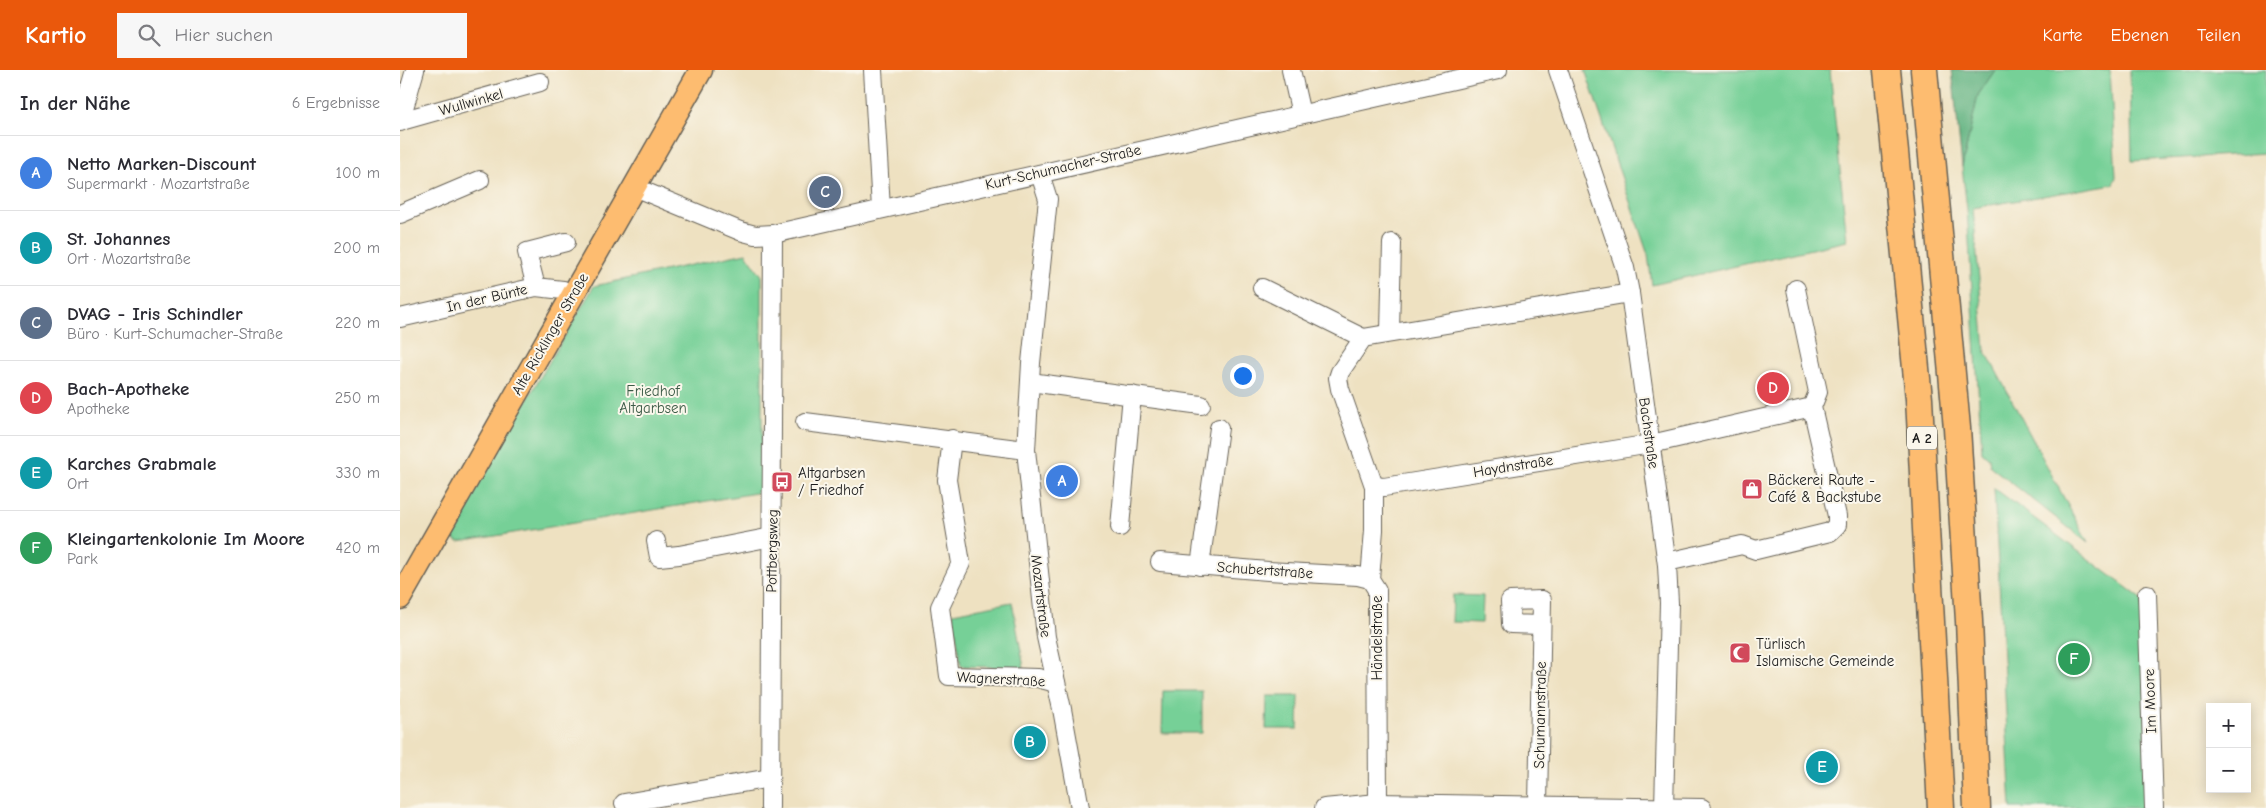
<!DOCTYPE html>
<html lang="de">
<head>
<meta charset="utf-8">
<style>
  body { margin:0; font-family:"Comic Neue",sans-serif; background:#f7f7f7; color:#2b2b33 }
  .controls { position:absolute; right:15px; bottom:15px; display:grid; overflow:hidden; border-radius:0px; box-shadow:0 2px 12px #0003 }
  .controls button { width:45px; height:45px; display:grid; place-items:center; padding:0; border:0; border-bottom:1px solid #e1e1e2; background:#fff; color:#2b2b33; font:25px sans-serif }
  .you { position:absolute; left:842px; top:305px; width:18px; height:18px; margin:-12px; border:4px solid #fff; border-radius:50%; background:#1a73e8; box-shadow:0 0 0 8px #1a73e833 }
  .badge { display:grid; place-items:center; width:32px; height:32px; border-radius:50%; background:#ea580c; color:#fff; font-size:16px; font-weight:700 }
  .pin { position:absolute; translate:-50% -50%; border:2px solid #fff; box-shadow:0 1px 5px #0006 }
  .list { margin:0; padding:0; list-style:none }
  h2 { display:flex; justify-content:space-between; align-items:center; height:65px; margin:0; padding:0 20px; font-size:21px }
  h2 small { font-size:16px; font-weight:400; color:#7c7c81 }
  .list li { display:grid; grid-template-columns:32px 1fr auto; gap:15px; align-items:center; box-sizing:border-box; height:75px; padding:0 20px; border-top:1px solid #e1e1e2 }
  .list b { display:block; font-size:19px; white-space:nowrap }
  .list p { margin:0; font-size:16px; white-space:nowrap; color:#7c7c81 }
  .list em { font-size:16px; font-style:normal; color:#7c7c81 }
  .icon { flex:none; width:28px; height:28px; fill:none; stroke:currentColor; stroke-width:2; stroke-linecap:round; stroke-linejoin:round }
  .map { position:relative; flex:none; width:1866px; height:738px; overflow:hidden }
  header { display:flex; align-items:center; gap:30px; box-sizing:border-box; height:70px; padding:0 25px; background:#ea580c; color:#fff }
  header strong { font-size:24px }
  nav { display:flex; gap:28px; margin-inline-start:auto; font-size:18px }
  .search { width:350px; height:45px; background:#f7f7f7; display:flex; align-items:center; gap:12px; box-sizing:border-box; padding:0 18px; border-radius:0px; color:#7c7c81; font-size:19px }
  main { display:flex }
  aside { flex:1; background:#fff }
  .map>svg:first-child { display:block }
</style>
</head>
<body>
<header>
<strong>Kartio</strong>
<div class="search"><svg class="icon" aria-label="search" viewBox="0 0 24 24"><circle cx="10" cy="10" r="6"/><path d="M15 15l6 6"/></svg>Hier suchen</div>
<nav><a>Karte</a><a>Ebenen</a><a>Teilen</a></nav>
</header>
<main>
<aside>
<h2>In der Nähe<small>6 Ergebnisse</small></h2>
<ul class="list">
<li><span class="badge" style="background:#3f7fe0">A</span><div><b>Netto Marken-Discount</b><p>Supermarkt · Mozartstraße</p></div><em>100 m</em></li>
<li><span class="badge" style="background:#0f9aa8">B</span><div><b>St. Johannes</b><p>Ort · Mozartstraße</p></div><em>200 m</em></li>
<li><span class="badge" style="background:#5c6f8a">C</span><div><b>DVAG - Iris Schindler</b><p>Büro · Kurt-Schumacher-Straße</p></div><em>220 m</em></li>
<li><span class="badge" style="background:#e0444e">D</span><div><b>Bach-Apotheke</b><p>Apotheke</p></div><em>250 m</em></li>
<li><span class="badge" style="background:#0f9aa8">E</span><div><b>Karches Grabmale</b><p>Ort</p></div><em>330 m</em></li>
<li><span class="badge" style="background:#2e9e5b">F</span><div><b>Kleingartenkolonie Im Moore</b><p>Park</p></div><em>420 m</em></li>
</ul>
</aside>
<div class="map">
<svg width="1866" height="738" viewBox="0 0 1866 738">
  <rect width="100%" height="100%" fill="#fbf7ec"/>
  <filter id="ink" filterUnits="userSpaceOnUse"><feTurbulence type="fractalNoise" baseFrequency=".02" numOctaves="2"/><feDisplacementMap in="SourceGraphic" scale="10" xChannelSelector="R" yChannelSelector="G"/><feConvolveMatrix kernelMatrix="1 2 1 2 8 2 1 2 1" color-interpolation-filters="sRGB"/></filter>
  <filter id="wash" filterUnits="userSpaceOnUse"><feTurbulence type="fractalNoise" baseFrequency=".0096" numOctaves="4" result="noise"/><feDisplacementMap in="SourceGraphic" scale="20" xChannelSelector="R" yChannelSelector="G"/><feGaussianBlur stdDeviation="1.12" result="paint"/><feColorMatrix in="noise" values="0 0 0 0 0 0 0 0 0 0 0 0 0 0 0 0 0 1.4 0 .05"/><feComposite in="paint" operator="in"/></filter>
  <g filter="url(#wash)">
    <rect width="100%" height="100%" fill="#eee1c1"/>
    <g fill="#76d097" stroke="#49765a">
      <path d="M1185,0H1430L1447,171L1252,215L1248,185Z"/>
      <path d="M1595,0H1710L1716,107L1713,114L1573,138L1585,280L1688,473L1590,396L1589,388L1582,382L1567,139L1562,97L1578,25Z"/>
      <path d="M1730,0H1866V83L1732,91Z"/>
      <path d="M346,183L362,206V422L59,472L47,466L194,216Z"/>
      <path d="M1594,418L1742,529L1749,738H1611Z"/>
      <path d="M1053,525L1083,526L1082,553L1052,552Z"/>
      <path d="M612,532L624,598L561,596L553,543Z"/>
      <path d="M763,621H802V663H762Z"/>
      <path d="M867,626H899L898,659H866Z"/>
    </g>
    <path fill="#60b280" stroke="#3e674e" d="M1552,0H1595L1578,25L1562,97Z"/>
  </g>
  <g filter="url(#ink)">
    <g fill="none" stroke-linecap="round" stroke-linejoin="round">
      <g stroke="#666156" stroke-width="20">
        <g id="minor">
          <path d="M473,0L481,139"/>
          <path d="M891,0L901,44"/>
          <path d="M1158,0L1225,198L1230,223L1267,495L1269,533L1264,738"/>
          <path d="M1,51L140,12"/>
          <path d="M0,52L15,0"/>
          <path d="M640,104L648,129L631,293L626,380L646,567L662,639L680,738"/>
          <path d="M234,117L340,161L355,165L373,164L1098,0"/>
          <path d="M0,144L80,110"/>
          <path d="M136,217L127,182L166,172"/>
          <path d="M862,218L963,268"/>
          <path d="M0,248L136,217L163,220L173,225"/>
          <path d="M990,263L992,173"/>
          <path d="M630,312L801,335"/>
          <path d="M405,352L626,380"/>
          <path d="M552,369L547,410L561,493L540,537L549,606L638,608L656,613"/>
          <path d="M974,416L984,417L1251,374L1412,337"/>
          <path d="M720,457L732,325"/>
          <path d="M256,471L259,487L279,485L372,467"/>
          <path d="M760,492L868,501L958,506L970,509"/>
          <path d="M1267,492L1342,475L1356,480L1430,462L1437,455V446L1412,337L1418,322L1396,219"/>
          <path d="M800,496L819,358"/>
          <path d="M1747,524L1754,738"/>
          <path d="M224,733L370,708"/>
          <path d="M978,733L977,520L970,509L974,460V416L940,319L938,308L940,302L963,268L1230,223"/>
          <path d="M1138,734L1142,530L1110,531L1111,554L1141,555"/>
          <path d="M370,738L373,164"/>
          <path d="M924,738L978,733L1302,738"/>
        </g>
      </g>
      <g stroke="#666156" stroke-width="25">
        <path id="major" d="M0,528L301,0"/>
      </g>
      <g stroke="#666156" stroke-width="29">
        <g id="highway">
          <path d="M1487,0L1519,329L1541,738"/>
          <path d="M1524,0L1557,358L1569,551L1577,738"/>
        </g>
      </g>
      <use href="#minor" stroke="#fff" stroke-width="18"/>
      <use href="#major" stroke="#fdbc70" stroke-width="22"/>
      <use href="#highway" stroke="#fdbc70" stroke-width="26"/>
    </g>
  </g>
  <defs>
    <g id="bus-square" transform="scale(1.125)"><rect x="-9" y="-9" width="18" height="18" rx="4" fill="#d1495b" stroke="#fbf7ec"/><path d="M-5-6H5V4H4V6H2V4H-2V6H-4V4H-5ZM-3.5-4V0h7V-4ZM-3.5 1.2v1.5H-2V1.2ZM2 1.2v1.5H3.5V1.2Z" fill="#fff"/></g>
    <g id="shop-square" transform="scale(1.125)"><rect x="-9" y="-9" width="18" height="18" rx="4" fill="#d1495b" stroke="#fbf7ec"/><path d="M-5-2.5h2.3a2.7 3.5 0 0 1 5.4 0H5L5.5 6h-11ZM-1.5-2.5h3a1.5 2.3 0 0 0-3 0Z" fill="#fff"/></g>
    <g id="mosque-square" transform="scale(1.125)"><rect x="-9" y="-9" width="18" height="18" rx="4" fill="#d1495b" stroke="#fbf7ec"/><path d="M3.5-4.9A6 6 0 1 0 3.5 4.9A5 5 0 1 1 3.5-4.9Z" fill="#fff"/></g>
  </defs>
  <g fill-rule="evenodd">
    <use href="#bus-square" x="382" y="412"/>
    <use href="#shop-square" x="1352" y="419"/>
    <use href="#mosque-square" x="1340" y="583"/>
  </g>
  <g text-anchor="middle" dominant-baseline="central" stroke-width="4" stroke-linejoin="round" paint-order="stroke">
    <rect fill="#fbf7ec" stroke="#5f5e5a" stroke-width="1" x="1507" y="356.5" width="30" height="23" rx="4"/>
    <g font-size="14" font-weight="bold" fill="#1c1c1c">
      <text x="1522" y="368">A 2</text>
    </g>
    <g font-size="15" fill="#1c1c1c" stroke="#fbf7ec">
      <text transform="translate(71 32) rotate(-16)">Wullwinkel</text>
      <text transform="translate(663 97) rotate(-13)">Kurt-Schumacher-Straße</text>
      <text transform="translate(87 228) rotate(-13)">In der Bünte</text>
      <text transform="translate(150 264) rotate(-60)">Alte Ricklinger Straße</text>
      <text transform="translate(1249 363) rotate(82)">Bachstraße</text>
      <text transform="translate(1113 396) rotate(-9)">Haydnstraße</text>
      <text transform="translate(372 481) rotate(-89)">Pottbergsweg</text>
      <text transform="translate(865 500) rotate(4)">Schubertstraße</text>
      <text transform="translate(641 526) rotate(83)">Mozartstraße</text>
      <text transform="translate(977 568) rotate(-90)">Händelstraße</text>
      <text transform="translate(601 609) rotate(3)">Wagnerstraße</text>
      <text transform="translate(1750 631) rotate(-92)">Im Moore</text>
      <text transform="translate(1140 645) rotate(-89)">Schumannstraße</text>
    </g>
    <g font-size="15" fill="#3c5b47" stroke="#fbf7ec">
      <text x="253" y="321">Friedhof<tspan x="253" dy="17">Altgarbsen</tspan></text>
    </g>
    <g font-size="15" fill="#1c1c1c" stroke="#fbf7ec" text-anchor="start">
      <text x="398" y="403">Altgarbsen<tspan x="398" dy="17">/ Friedhof</tspan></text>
      <text x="1368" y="410">Bäckerei Raute -<tspan x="1368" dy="17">Café &amp; Backstube</tspan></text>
      <text x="1356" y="574">Türlisch<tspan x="1356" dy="17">Islamische Gemeinde</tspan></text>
    </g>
  </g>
</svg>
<div class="controls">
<button>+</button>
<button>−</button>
</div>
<div class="you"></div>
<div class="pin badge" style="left:662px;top:411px;background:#3f7fe0">A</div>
<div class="pin badge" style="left:630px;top:672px;background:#0f9aa8">B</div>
<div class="pin badge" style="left:425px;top:122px;background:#5c6f8a">C</div>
<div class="pin badge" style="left:1373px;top:318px;background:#e0444e">D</div>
<div class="pin badge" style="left:1422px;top:697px;background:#0f9aa8">E</div>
<div class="pin badge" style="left:1674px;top:589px;background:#2e9e5b">F</div>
</div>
</main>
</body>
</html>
